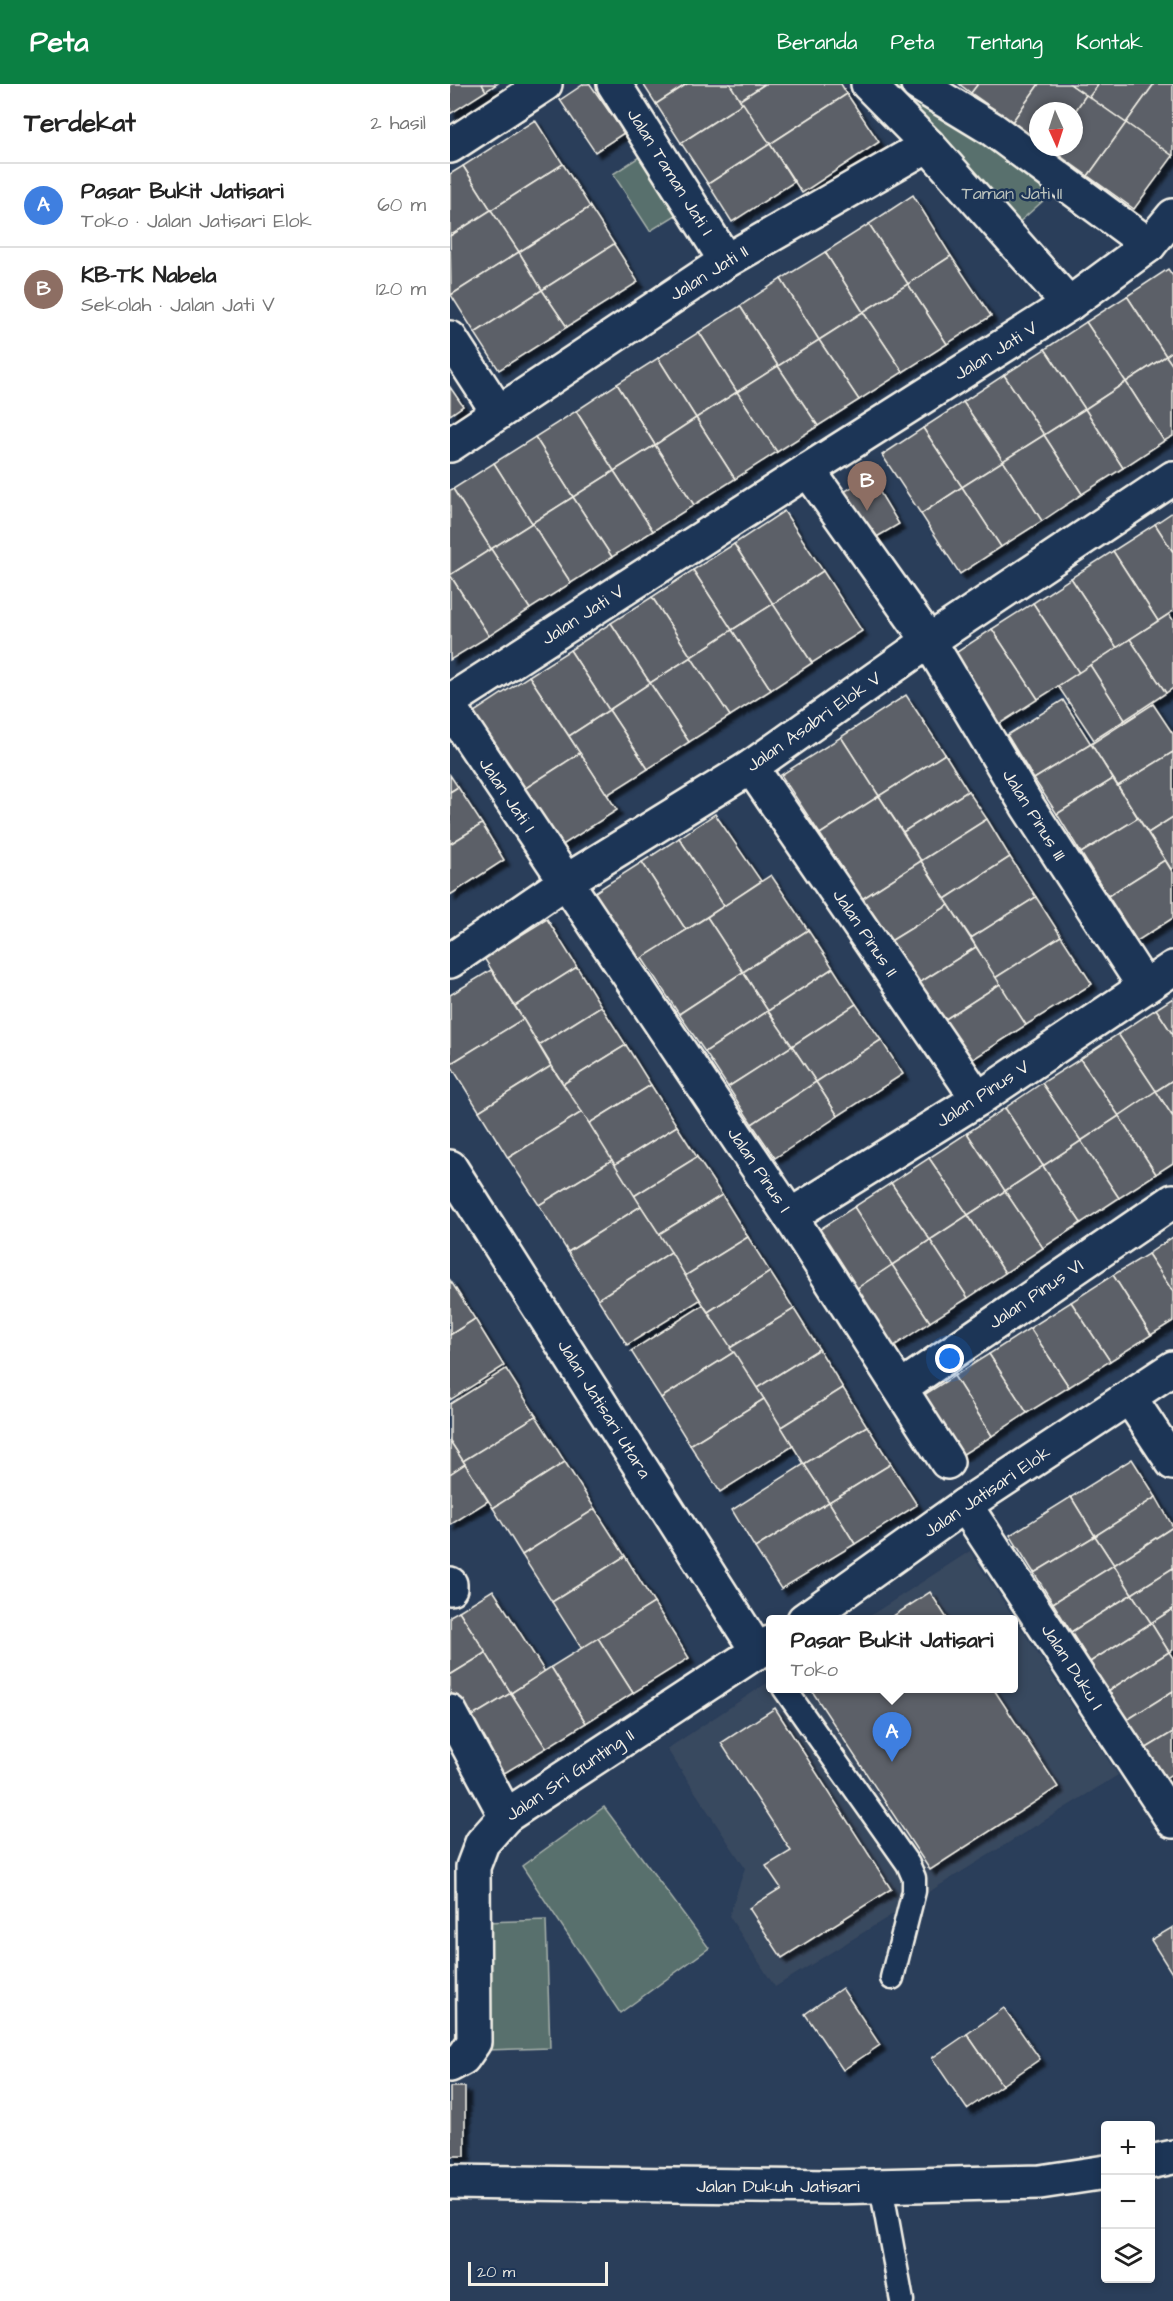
<!DOCTYPE html>
<html lang="id">
<head>
<meta charset="utf-8">
<style>
  body { margin:0; font-family:"Architects Daughter",sans-serif; background:#f6f6f6; color:#222 }
  .controls { position:absolute; right:18px; bottom:18px; display:grid; overflow:hidden; border-radius:6px; box-shadow:0 3px 9px #0003 }
  .controls button { width:54px; height:54px; display:grid; place-items:center; padding:0; border:0; border-bottom:2px solid #e0e0e0; background:#fff; color:#222; font:30px sans-serif }
  .compass { position:absolute; left:579px; top:18px; width:54px; height:54px; border-radius:50%; background:#fff; box-shadow:0 3px 9px #0003; rotate:177deg }
  .scale { position:absolute; left:18px; bottom:15px; width:140px; box-sizing:border-box; padding-left:6px; border:3px solid #f4f1e8; border-top:0; font-size:16px; line-height:21px; white-space:nowrap; color:#f4f1e8; -webkit-text-stroke:4px #1d3557; paint-order:stroke }
  .you { position:absolute; left:500px; top:1275px; width:21px; height:21px; margin:-15px; border:4px solid #fff; border-radius:50%; background:#1a73e8; box-shadow:0 0 0 9px #1a73e833 }
  .badge { display:grid; place-items:center; width:39px; height:39px; border-radius:50%; background:#0b8043; color:#fff; font-size:20px; font-weight:700 }
  .pin { position:absolute; translate:-50% -50px; filter:drop-shadow(0 2px 3px #0008) }
  .pin::after { content:''; position:absolute; top:32px; width:21px; height:18px; background:inherit; clip-path:polygon(0 0,100% 0,50% 100%) }
  .popup { position:absolute; left:316px; top:1531px; width:252px; height:78px; box-sizing:border-box; display:grid; place-content:center; border-radius:6px; background:#fff; filter:drop-shadow(0 2px 4px #0005); font-size:20px; white-space:nowrap; color:#767676 }
  .popup b { font-size:22px; color:#222 }
  .popup::after { content:''; position:absolute; left:50%; top:100%; margin-left:-12px; border:12px solid transparent; border-top-color:#fff }
  .list { margin:0; padding:0; list-style:none }
  h2 { display:flex; justify-content:space-between; align-items:center; height:78px; margin:0; padding:0 24px; font-size:26px }
  h2 small { font-size:20px; font-weight:400; color:#767676 }
  .list li { display:grid; grid-template-columns:39px 1fr auto; gap:18px; align-items:center; box-sizing:border-box; height:84px; padding:0 24px; border-top:2px solid #e0e0e0 }
  .list b { display:block; font-size:22px; white-space:nowrap }
  .list p { margin:0; font-size:20px; white-space:nowrap; color:#767676 }
  .list em { font-size:20px; font-style:normal; color:#767676 }
  .icon { flex:none; width:33px; height:33px; fill:none; stroke:currentColor; stroke-width:2; stroke-linecap:round; stroke-linejoin:round }
  .map { position:relative; flex:none; width:723px; height:2217px; overflow:hidden }
  header { display:flex; align-items:center; gap:36px; box-sizing:border-box; height:84px; padding:0 30px; background:#0b8043; color:#fff }
  header strong { font-size:28px }
  nav { display:flex; gap:33px; margin-inline-start:auto; font-size:21px }
  main { display:flex }
  aside { flex:1; background:#fff }
  .map>svg:first-child { display:block }
</style>
</head>
<body>
<header>
<strong>Peta</strong>
<nav><a>Beranda</a><a>Peta</a><a>Tentang</a><a>Kontak</a></nav>
</header>
<main>
<aside>
<h2>Terdekat<small>2 hasil</small></h2>
<ul class="list">
<li><span class="badge" style="background:#3f7fe0">A</span><div><b>Pasar Bukit Jatisari</b><p>Toko · Jalan Jatisari Elok</p></div><em>60 m</em></li>
<li><span class="badge" style="background:#8d6e63">B</span><div><b>KB-TK Nabela</b><p>Sekolah · Jalan Jati V</p></div><em>120 m</em></li>
</ul>
</aside>
<div class="map">
<svg width="723" height="2217" viewBox="0 0 723 2217">
  <defs>
    <filter id="shadow"><feDropShadow dx="5.5" dy="5.5" stdDeviation="1.5" flood-color="#0009"/></filter>
  </defs>
  <rect width="100%" height="100%" fill="#2a3e5a"/>
  <filter id="ink" filterUnits="userSpaceOnUse"><feTurbulence type="fractalNoise" baseFrequency=".0167" numOctaves="2"/><feDisplacementMap in="SourceGraphic" scale="12" xChannelSelector="R" yChannelSelector="G"/><feConvolveMatrix kernelMatrix="1 2 1 2 8 2 1 2 1" color-interpolation-filters="sRGB"/></filter>
  <g filter="url(#ink)">
    <path fill="#39485e" d="M520,1467L668,1691L325,1903L279,1832L295,1784L217,1665L320,1597V1604H564V1536L415,1535Z"/>
    <g fill="#58706d" stroke="#a6b0aa" stroke-width="1.5">
      <path d="M439,0H456L604,107L557,149Z"/>
      <path d="M189,73L226,131L200,147L163,90Z"/>
      <path d="M154,1723L259,1864L170,1929L72,1782Z"/>
      <path d="M96,1836L100,1964L37,1966L33,1838Z"/>
    </g>
    <g fill="#5c6167" stroke="#f4f1e8" stroke-width="1.5" filter="url(#shadow)">
      <path d="M0,0H32L36,7L0,30Z"/>
      <path d="M32,0H47L36,7Z"/>
      <path d="M134,0H140L174,49L145,68L110,16Z"/>
      <path d="M193,0H237L206,20Z"/>
      <path d="M237,0H280L293,19L231,59L206,20Z"/>
      <path d="M280,0H315L290,16Z"/>
      <path d="M315,0H391L397,10L320,60L290,16Z"/>
      <path d="M509,0H528L521,9Z"/>
      <path d="M528,0H589L562,38L521,9Z"/>
      <path d="M589,0H620L636,11L624,29L588,27V56L562,38Z"/>
      <path d="M620,0H649L639,13Z"/>
      <path d="M649,0H704L676,39L639,13Z"/>
      <path d="M704,0H723V73L676,39Z"/>
      <path d="M397,10L429,58L352,109L320,60Z"/>
      <path d="M636,11L676,39L638,92L599,64L624,63V29Z"/>
      <path d="M293,19L320,60L258,100L231,59Z"/>
      <path d="M85,36L113,80L41,126L13,82Z"/>
      <path d="M676,39L723,72L684,125L638,92Z"/>
      <path d="M320,60L344,98L282,138L258,100Z"/>
      <path d="M113,80L140,123L69,168L41,126Z"/>
      <path d="M13,82L41,126L0,152V90Z"/>
      <path d="M463,111L501,172L458,200L419,140Z"/>
      <path d="M140,123L164,160L92,206L69,168Z"/>
      <path d="M41,126L69,168L1,211L0,152Z"/>
      <path d="M419,140L458,200L413,228L375,168Z"/>
      <path d="M164,160L188,198L117,243L92,206Z"/>
      <path d="M69,168L92,206L25,249L1,211Z"/>
      <path d="M375,168L413,228L369,256L331,195Z"/>
      <path d="M501,172L541,232L497,260L458,200Z"/>
      <path d="M718,185L723,192V267L716,272L677,212Z"/>
      <path d="M331,195L369,256L328,282L290,222Z"/>
      <path d="M458,200L497,260L453,288L413,228Z"/>
      <path d="M92,206L117,243L49,286L25,249Z"/>
      <path d="M677,212L716,272L676,298L636,238Z"/>
      <path d="M290,222L328,282L287,308L249,248Z"/>
      <path d="M413,228L453,288L409,316L369,256Z"/>
      <path d="M636,238L676,298L635,325L595,265Z"/>
      <path d="M249,248L287,308L246,334L208,274Z"/>
      <path d="M369,256L409,316L368,342L328,282Z"/>
      <path d="M595,265L635,325L594,351L554,291Z"/>
      <path d="M723,267V282L716,272Z"/>
      <path d="M716,272L723,282V352L714,357L676,298Z"/>
      <path d="M208,274L246,334L205,361L167,300Z"/>
      <path d="M328,282L368,342L327,368L287,308Z"/>
      <path d="M554,291L594,351L553,377L513,318Z"/>
      <path d="M676,298L714,357L673,384L635,325Z"/>
      <path d="M167,300L205,361L164,387L126,327Z"/>
      <path d="M0,303L13,322L0,331Z"/>
      <path d="M287,308L327,368L285,395L246,334Z"/>
      <path d="M513,318L553,377L512,403L473,344Z"/>
      <path d="M635,325L673,384L632,410L594,351Z"/>
      <path d="M126,327L164,387L123,413L85,353Z"/>
      <path d="M246,334L285,395L244,421L205,361Z"/>
      <path d="M473,344L512,403L471,430L432,371Z"/>
      <path d="M594,351L632,410L592,437L553,377Z"/>
      <path d="M85,353L123,413L82,439L44,379Z"/>
      <path d="M205,361L244,421L203,447L164,387Z"/>
      <path d="M553,377L592,437L551,463L512,403Z"/>
      <path d="M44,379L82,439L41,465L3,405Z"/>
      <path d="M164,387L203,447L162,473L123,413Z"/>
      <path d="M420,392L449,440L413,461L384,414Z"/>
      <path d="M512,403L551,463L510,490L471,430Z"/>
      <path d="M3,405L41,465L0,491V406Z"/>
      <path d="M123,413L162,473L121,499L82,439Z"/>
      <path d="M334,427L373,487L323,520L284,460Z"/>
      <path d="M723,428V468L705,440Z"/>
      <path d="M82,439L121,499L80,525L41,465Z"/>
      <path d="M705,440L723,468V527L708,537L663,467Z"/>
      <path d="M284,460L323,520L282,546L243,486Z"/>
      <path d="M41,465L80,525L39,552L0,491Z"/>
      <path d="M663,467L708,537L667,564L621,494Z"/>
      <path d="M243,486L282,546L241,573L202,513Z"/>
      <path d="M373,487L412,547L362,579L323,520Z"/>
      <path d="M0,491L39,552L0,576Z"/>
      <path d="M621,494L667,564L629,589L583,519Z"/>
      <path d="M202,513L241,573L200,599L161,539Z"/>
      <path d="M583,519L629,589L588,615L542,545Z"/>
      <path d="M323,520L362,579L321,606L282,546Z"/>
      <path d="M719,530L723,536V604L716,609L680,555Z"/>
      <path d="M161,539L200,599L159,626L120,566Z"/>
      <path d="M542,545L588,615L543,644L498,574Z"/>
      <path d="M282,546L321,606L280,632L241,573Z"/>
      <path d="M680,555L716,609L675,636L640,581Z"/>
      <path d="M120,566L159,626L119,652L79,592Z"/>
      <path d="M241,573L280,632L239,658L200,599Z"/>
      <path d="M640,581L675,636L644,656L608,602Z"/>
      <path d="M79,592L130,669L71,707L21,630Z"/>
      <path d="M200,599L239,658L198,685L159,626Z"/>
      <path d="M456,611L495,670L429,712L391,653Z"/>
      <path d="M613,616L641,660L584,695L557,651Z"/>
      <path d="M703,620L723,650V668L668,702L641,660Z"/>
      <path d="M159,626L198,685L157,711L119,652Z"/>
      <path d="M391,653L429,712L370,750L331,691Z"/>
      <path d="M641,660L663,695L607,730L584,695Z"/>
      <path d="M723,668V733L698,749L668,702Z"/>
      <path d="M130,669L167,726L108,764L71,707Z"/>
      <path d="M495,670L518,707L453,748L429,712Z"/>
      <path d="M0,691L8,703L0,708Z"/>
      <path d="M663,695L688,734L631,769L607,730Z"/>
      <path d="M8,703L32,740L0,760V708Z"/>
      <path d="M518,707L537,735L471,777L453,748Z"/>
      <path d="M429,712L471,777L412,815L370,750Z"/>
      <path d="M265,730L311,797L274,822L229,754Z"/>
      <path d="M723,733V784L721,785L698,749Z"/>
      <path d="M688,734L715,776L658,812L631,769Z"/>
      <path d="M537,735L560,773L495,815L471,777Z"/>
      <path d="M32,740L54,776L0,811V760Z"/>
      <path d="M229,754L274,822L236,846L192,778Z"/>
      <path d="M560,773L586,813L521,854L495,815Z"/>
      <path d="M715,776L723,789V834L687,857L658,812Z"/>
      <path d="M471,777L499,821L439,858L412,815Z"/>
      <path d="M192,778L236,846L188,878L142,810Z"/>
      <path d="M321,791L358,846L293,888L257,833Z"/>
      <path d="M586,813L611,852L545,894L521,854Z"/>
      <path d="M499,821L526,863L466,901L439,858Z"/>
      <path d="M257,833L293,888L229,930L192,874Z"/>
      <path d="M97,835L127,883L65,922L34,874Z"/>
      <path d="M358,846L383,884L318,927L293,888Z"/>
      <path d="M611,852L642,900L576,941L545,894Z"/>
      <path d="M526,863L550,900L491,938L466,901Z"/>
      <path d="M127,883L151,922L89,961L65,922Z"/>
      <path d="M383,884L406,920L342,962L318,927Z"/>
      <path d="M41,886L73,935L0,980V911Z"/>
      <path d="M293,888L318,927L255,968L229,930Z"/>
      <path d="M550,900L576,941L517,979L491,938Z"/>
      <path d="M723,914V951L706,925Z"/>
      <path d="M406,920L431,956L366,998L342,962Z"/>
      <path d="M151,922L176,961L113,1000L89,961Z"/>
      <path d="M706,925L723,951V996L706,1007L668,950Z"/>
      <path d="M318,927L342,962L278,1003L255,968Z"/>
      <path d="M73,935L101,982L29,1027L0,980Z"/>
      <path d="M668,950L706,1007L669,1032L630,975Z"/>
      <path d="M431,956L453,990L388,1032L366,998Z"/>
      <path d="M176,961L201,1001L138,1040L113,1000Z"/>
      <path d="M342,962L366,998L302,1040L278,1003Z"/>
      <path d="M630,975L669,1032L631,1057L592,999Z"/>
      <path d="M101,982L132,1028L58,1074L29,1027Z"/>
      <path d="M723,996V1033L706,1007Z"/>
      <path d="M366,998L388,1032L325,1074L302,1040Z"/>
      <path d="M592,999L631,1057L593,1082L555,1024Z"/>
      <path d="M201,1001L227,1042L164,1081L138,1040Z"/>
      <path d="M706,1007L723,1033V1079L706,1090L669,1032Z"/>
      <path d="M555,1024L593,1082L555,1107L517,1049Z"/>
      <path d="M132,1028L162,1076L89,1121L58,1074Z"/>
      <path d="M669,1032L706,1090L669,1114L631,1057Z"/>
      <path d="M227,1042L247,1073L184,1112L164,1081Z"/>
      <path d="M517,1049L555,1107L518,1131L479,1074Z"/>
      <path d="M631,1057L669,1114L631,1139L593,1082Z"/>
      <path d="M247,1073L272,1111L209,1150L184,1112Z"/>
      <path d="M479,1074L518,1131L480,1156L441,1099Z"/>
      <path d="M162,1076L191,1122L118,1168L89,1121Z"/>
      <path d="M593,1082L631,1139L593,1164L555,1107Z"/>
      <path d="M441,1099L480,1156L442,1181L404,1123Z"/>
      <path d="M555,1107L593,1164L555,1189L518,1131Z"/>
      <path d="M272,1111L298,1153L235,1192L209,1150Z"/>
      <path d="M191,1122L221,1168L148,1215L118,1168Z"/>
      <path d="M404,1123L442,1181L403,1207L364,1149Z"/>
      <path d="M518,1131L555,1189L518,1214L480,1156Z"/>
      <path d="M298,1153L320,1188L258,1228L235,1192Z"/>
      <path d="M723,1153V1208L698,1170Z"/>
      <path d="M480,1156L518,1214L480,1238L442,1181Z"/>
      <path d="M221,1168L250,1216L177,1261L148,1215Z"/>
      <path d="M698,1170L723,1208V1237L701,1251L663,1191Z"/>
      <path d="M442,1181L480,1238L441,1264L403,1207Z"/>
      <path d="M320,1188L344,1225L280,1264L258,1228Z"/>
      <path d="M663,1191L701,1251L660,1277L621,1218Z"/>
      <path d="M0,1196L25,1235L0,1251Z"/>
      <path d="M621,1218L660,1277L619,1303L580,1244Z"/>
      <path d="M253,1221L284,1268L211,1314L181,1267Z"/>
      <path d="M344,1225L369,1265L307,1304L280,1264Z"/>
      <path d="M25,1235L54,1282L0,1316V1251Z"/>
      <path d="M580,1244L619,1303L577,1329L539,1270Z"/>
      <path d="M369,1265L393,1304L331,1343L307,1304Z"/>
      <path d="M284,1268L314,1315L240,1361L211,1314Z"/>
      <path d="M539,1270L577,1329L542,1352L504,1292Z"/>
      <path d="M56,1285L86,1332L13,1377L0,1357V1320Z"/>
      <path d="M504,1292L542,1352L507,1374L469,1314Z"/>
      <path d="M393,1304L417,1342L354,1380L331,1343Z"/>
      <path d="M314,1315L343,1362L270,1408L240,1361Z"/>
      <path d="M86,1332L115,1378L43,1424L13,1377Z"/>
      <path d="M417,1342L441,1380L379,1418L354,1380Z"/>
      <path d="M0,1357L15,1380L0,1390Z"/>
      <path d="M682,1375L706,1413L645,1452L621,1413Z"/>
      <path d="M115,1378L145,1425L72,1471L43,1424Z"/>
      <path d="M15,1380L38,1417L0,1441V1390Z"/>
      <path d="M354,1380L379,1418L305,1464L282,1426Z"/>
      <path d="M441,1380L467,1421L405,1460L379,1418Z"/>
      <path d="M621,1413L645,1452L584,1489L560,1451Z"/>
      <path d="M706,1413L723,1443L664,1481L645,1452Z"/>
      <path d="M379,1418L405,1460L331,1505L305,1464Z"/>
      <path d="M145,1425L175,1472L102,1518L72,1471Z"/>
      <path d="M723,1443V1484L682,1510L664,1481Z"/>
      <path d="M645,1452L664,1481L603,1519L584,1489Z"/>
      <path d="M175,1472L204,1519L132,1565L102,1518Z"/>
      <path d="M664,1481L682,1510L621,1548L603,1519Z"/>
      <path d="M723,1484V1525L701,1539L682,1510Z"/>
      <path d="M43,1506L95,1588L61,1609L9,1527Z"/>
      <path d="M480,1508L498,1536H437Z"/>
      <path d="M682,1510L701,1539L640,1578L621,1548Z"/>
      <path d="M204,1519L239,1574L183,1609L148,1554Z"/>
      <path d="M723,1525V1566L719,1568L701,1539Z"/>
      <path d="M9,1527L36,1569L0,1591V1532Z"/>
      <path d="M701,1539L719,1568L658,1607L640,1578Z"/>
      <path d="M148,1554L183,1609L136,1639L101,1583Z"/>
      <path d="M719,1568L723,1574V1607L677,1636L658,1607Z"/>
      <path d="M36,1569L61,1609L16,1636L0,1611V1591Z"/>
      <path d="M101,1583L136,1639L96,1664L61,1609Z"/>
      <path d="M360,1604H543L608,1703L480,1786Z"/>
      <path d="M723,1607V1648L695,1665L677,1636Z"/>
      <path d="M61,1609L96,1664L51,1691L16,1636Z"/>
      <path d="M325,1624L441,1805L332,1874L299,1824L331,1804L316,1782L341,1767L271,1659Z"/>
      <path d="M723,1648V1689L714,1695L695,1665Z"/>
      <path d="M723,1843V1891L701,1856Z"/>
      <path d="M392,1904L430,1961L393,1986L355,1930Z"/>
      <path d="M554,1924L590,1975L552,2001L517,1950Z"/>
      <path d="M517,1950L552,2001L517,2025L482,1974Z"/>
      <rect x="0" y="2003" width="15" height="69"/>
    </g>
    <g fill="none" stroke-linecap="round" stroke-linejoin="round">
      <g stroke="#f4f1e8" stroke-width="27">
        <g id="lane">
          <path d="M334,1604L458,1780L464,1794V1807L442,1894"/>
          <path d="M431,2102L452,2217"/>
        </g>
      </g>
      <g stroke="#f4f1e8" stroke-width="38">
        <g id="street">
          <path d="M164,0L276,177"/>
          <path d="M418,0L478,61L619,220"/>
          <path d="M468,0L542,45L699,161"/>
          <path d="M0,62L95,0"/>
          <path d="M0,254L48,328"/>
          <path d="M0,361L276,177L478,61"/>
          <path d="M358,386L479,557L578,723L694,902"/>
          <path d="M0,617L358,386L619,220L699,161L723,132"/>
          <path d="M0,624L340,1132L497,1378"/>
          <path d="M301,683L528,1015"/>
          <path d="M0,877L115,798L301,683L479,557L723,394"/>
          <path d="M0,1083L308,1568"/>
          <path d="M340,1132L528,1015L723,884"/>
          <path d="M450,1304L723,1117"/>
          <path d="M680,1314L723,1379"/>
          <path d="M515,1421L723,1737"/>
          <path d="M0,1500V1504"/>
          <path d="M354,1536L515,1421L723,1284"/>
          <path d="M0,1628L56,1732"/>
          <path d="M0,1981L13,1974L24,1958L23,1783L32,1759L56,1732L320,1559"/>
          <path d="M700,2078L723,2073"/>
          <path d="M0,2098L381,2103L590,2098L656,2088"/>
        </g>
      </g>
      <use href="#lane" stroke="#1d3557" stroke-width="22"/>
      <use href="#street" stroke="#1d3557" stroke-width="33"/>
    </g>
  </g>
  <g text-anchor="middle" dominant-baseline="central" stroke-width="5" stroke-linejoin="round" paint-order="stroke">
    <g font-size="18" fill="#f4f1e8" stroke="#1d3557">
      <text transform="translate(220 88) rotate(58)">Jalan Taman Jati I</text>
      <text transform="translate(259 189) rotate(-32)">Jalan Jati II</text>
      <text transform="translate(546 267) rotate(-32)">Jalan Jati V</text>
      <text transform="translate(133 531) rotate(-33)">Jalan Jati V</text>
      <text transform="translate(364 638) rotate(-35)">Jalan Asabri Elok V</text>
      <text transform="translate(57 711) rotate(56)">Jalan Jati I</text>
      <text transform="translate(584 731) rotate(58)">Jalan Pinus III</text>
      <text transform="translate(415 849) rotate(56)">Jalan Pinus II</text>
      <text transform="translate(533 1010) rotate(-33)">Jalan Pinus V</text>
      <text transform="translate(309 1086) rotate(56)">Jalan Pinus I</text>
      <text transform="translate(586 1210) rotate(-34)">Jalan Pinus VI</text>
      <text transform="translate(154 1325) rotate(58)">Jalan Jatisari Utara</text>
      <text transform="translate(537 1408) rotate(-34)">Jalan Jatisari Elok</text>
      <text transform="translate(622 1583) rotate(57)">Jalan Duku I</text>
      <text transform="translate(120 1691) rotate(-34)">Jalan Sri Gunting II</text>
      <text x="328" y="2102">Jalan Dukuh Jatisari</text>
    </g>
    <g font-size="18" fill="#bdc4bd" stroke="#1d3557">
      <text x="562" y="109">Taman Jati II</text>
    </g>
  </g>
</svg>
<div class="controls">
<button>+</button>
<button>−</button>
<button><svg class="icon" aria-label="layers" viewBox="0 0 24 24"><path d="M12 4l9 5-9 5-9-5zM3 14l9 5 9-5"/></svg></button>
</div>
<svg class="compass" viewBox="-18 -18 36 36"><path d="M0-13l5 13h-10z" fill="#e53935"/><path d="M0 13l5-13h-10z" fill="#767676"/></svg>
<div class="scale">20 m</div>
<div class="you"></div>
<div class="pin badge" style="left:442px;top:1678px;background:#3f7fe0">A</div>
<div class="popup"><b>Pasar Bukit Jatisari</b>Toko</div>
<div class="pin badge" style="left:417px;top:427px;background:#8d6e63">B</div>
</div>
</main>
</body>
</html>
